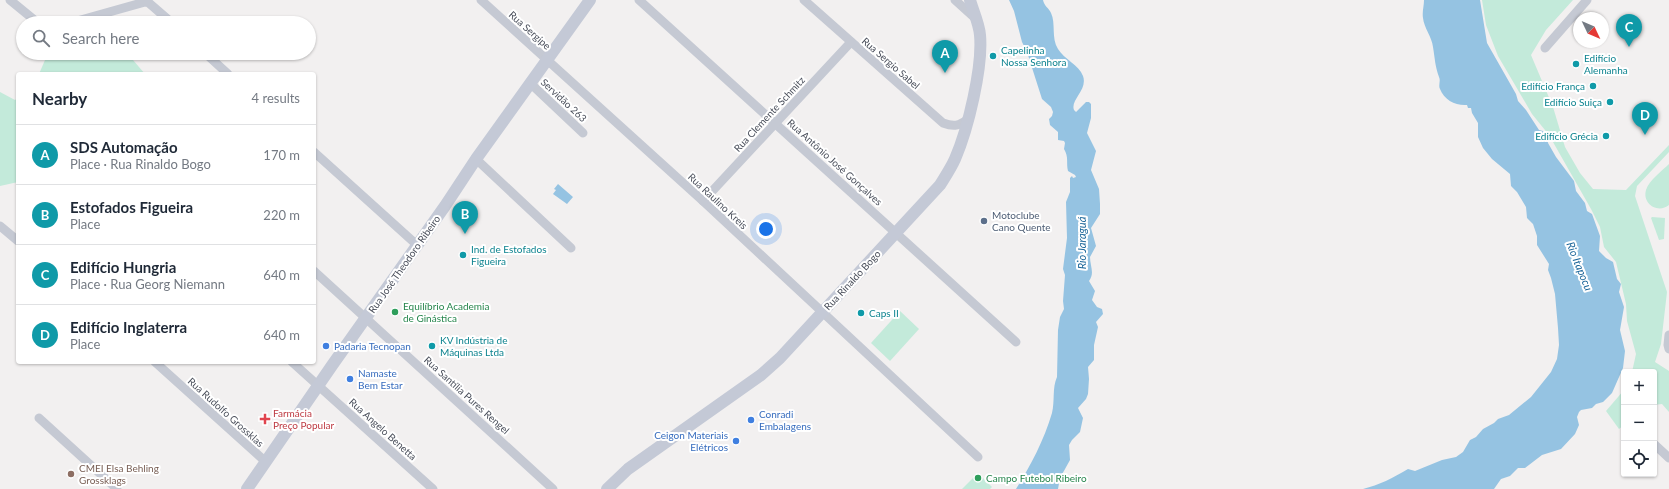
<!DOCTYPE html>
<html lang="en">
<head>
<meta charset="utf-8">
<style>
  body { margin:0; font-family:Lato,sans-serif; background:#f2f2f3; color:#1f2937 }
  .controls { position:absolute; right:12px; bottom:12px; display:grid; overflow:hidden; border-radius:4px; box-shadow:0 1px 3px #0004 }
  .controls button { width:36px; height:36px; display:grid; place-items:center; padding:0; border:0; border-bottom:1px solid #e0e1e3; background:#fff; color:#1f2937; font:20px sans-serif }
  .compass { position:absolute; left:1573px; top:12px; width:36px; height:36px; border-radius:50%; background:#fff; box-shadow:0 1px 3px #0004; rotate:134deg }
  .you { position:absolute; left:766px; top:229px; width:14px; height:14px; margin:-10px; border:3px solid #fff; border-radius:50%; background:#1a73e8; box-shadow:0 0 0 6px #1a73e833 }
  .badge { display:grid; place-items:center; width:26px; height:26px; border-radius:50%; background:#d93025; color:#fff; font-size:13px; font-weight:700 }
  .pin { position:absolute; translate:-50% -33px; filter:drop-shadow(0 1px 2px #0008) }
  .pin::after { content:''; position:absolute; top:21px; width:14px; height:12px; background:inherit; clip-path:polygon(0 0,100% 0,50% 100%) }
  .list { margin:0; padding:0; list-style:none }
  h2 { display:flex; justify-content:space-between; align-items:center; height:52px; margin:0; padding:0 16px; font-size:17px }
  h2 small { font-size:13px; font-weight:400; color:#747a83 }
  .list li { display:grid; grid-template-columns:26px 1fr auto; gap:12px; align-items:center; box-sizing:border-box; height:60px; padding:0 16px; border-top:1px solid #e0e1e3 }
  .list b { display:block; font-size:15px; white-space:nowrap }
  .list p { margin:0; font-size:13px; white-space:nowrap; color:#747a83 }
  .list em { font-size:13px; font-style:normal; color:#747a83 }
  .icon { flex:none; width:22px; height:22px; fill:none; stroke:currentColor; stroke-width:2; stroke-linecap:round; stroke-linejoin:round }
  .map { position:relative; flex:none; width:1669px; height:489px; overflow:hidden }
  .search { position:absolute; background:#fff; box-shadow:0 1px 3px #0004; left:16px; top:16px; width:300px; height:44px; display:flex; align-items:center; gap:10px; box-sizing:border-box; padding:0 14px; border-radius:22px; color:#747a83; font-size:15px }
  .panel { position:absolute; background:#fff; box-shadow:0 1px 3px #0004; left:16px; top:72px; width:300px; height:292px; border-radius:4px }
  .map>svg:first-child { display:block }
</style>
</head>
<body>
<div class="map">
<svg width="1669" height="489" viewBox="0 0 1669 489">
  <rect width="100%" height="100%" fill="#f2f0f0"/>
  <g fill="#c3eada">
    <path d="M1482,0H1573L1546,30L1531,55L1553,107L1565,147L1580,173L1593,189L1626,190L1669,145V152L1637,186L1635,196L1667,292L1661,344L1655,362L1669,371V412L1662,404L1654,405V372H1632L1636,354L1627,321L1626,304L1616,262L1604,247L1600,227L1591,209L1549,135L1532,114L1498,56L1486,25Z"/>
    <path d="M48,53H127L145,74H39Z"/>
    <path d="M0,92L15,100L18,98V182L0,186Z"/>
    <path d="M1669,164V205C1658,214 1642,204 1646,190C1649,180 1662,171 1669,164Z"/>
    <path d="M1652,217L1665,218L1664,239L1659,240L1651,218Z"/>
    <path d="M900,311L919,329L890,361L871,343Z"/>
    <path d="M1624,390V425L1619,429L1606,411Z"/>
    <path d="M978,473L992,487L990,489H962Z"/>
  </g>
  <g fill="#95c3e2">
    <path d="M1009,0H1043C1044,6 1049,8 1051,13C1056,23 1051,38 1058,49C1064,59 1079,65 1083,76C1088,90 1070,100 1074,110L1076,112L1086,102H1089L1091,104V118L1087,133L1096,151L1091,170L1099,189L1100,204V214L1091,228L1096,246L1090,257C1090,266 1095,273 1089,281L1095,291L1092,300L1097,307L1102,309L1103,314L1096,322L1098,327L1094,345V360L1088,367L1089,379L1088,394L1086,399L1078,408L1083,418L1080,432L1072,440L1069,445L1070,460L1060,478L1058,489H1016C1031,465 1044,440 1052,413C1055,401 1052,388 1057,377L1058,330L1060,317L1064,309L1063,301L1065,275L1063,269L1067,238L1066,202L1070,192V178L1072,176L1073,178L1076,177L1075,175L1068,171C1066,163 1069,157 1064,149L1065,143L1064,141L1058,140V132L1050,125L1049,119L1052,116L1053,112L1051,107L1042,99L1027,52L1022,42L1014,11Z"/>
    <path d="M1424,0H1480L1487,43L1516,94L1518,101L1526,110L1539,130L1543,131L1547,136L1548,143L1556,157L1574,181L1576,191L1585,203L1587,211L1592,214L1600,236L1599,251L1606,258L1613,262L1617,279L1621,284L1619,292L1624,307L1620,330L1625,351L1623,368L1612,393L1603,402L1596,404L1592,408L1581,410L1579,412L1577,417L1579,425L1575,434L1561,449L1542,455L1525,468H1518L1510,476L1501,479L1494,489H1363C1379,485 1393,478 1408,469L1415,471L1442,460L1456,457L1463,452L1470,440L1476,437L1483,429L1494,423L1498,419L1509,415L1531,397L1551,372L1557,359L1559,345L1558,328L1555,294L1551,278L1548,270L1549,264L1537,245V236L1533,224L1527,218L1526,207L1517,192L1511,186L1510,174L1492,159L1483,148L1478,137V123L1472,113L1471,108H1468L1467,105C1456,106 1444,100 1440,89C1438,85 1441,81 1439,77C1435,66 1435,59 1433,47C1432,37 1424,28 1423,18C1422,12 1424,6 1424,0Z"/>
    <path d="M558,184L573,197L567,204L553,194L556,190L554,189Z"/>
  </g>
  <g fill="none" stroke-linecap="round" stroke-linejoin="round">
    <g stroke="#c5c9d3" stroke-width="9">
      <path d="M10,0L38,23"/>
      <path d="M481,0L703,201L978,457"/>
      <path d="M639,0L1016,342"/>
      <path d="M804,0L943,123C954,127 959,126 968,119"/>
      <path d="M955,0L976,19"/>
      <path d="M70,23L145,2L149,3L172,23"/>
      <path d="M1545,48L1587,0"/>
      <path d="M205,53L228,74"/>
      <path d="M530,83L583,133"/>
      <path d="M314,152L417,245"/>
      <path d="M476,159L571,248"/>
      <path d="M703,201L851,42"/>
      <path d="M0,226L18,241"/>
      <path d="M314,271L553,489"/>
      <path d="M1669,335L1668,345L1669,349"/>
      <path d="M155,362L266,462"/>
      <path d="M292,362L433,489"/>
      <path d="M39,418L117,489"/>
      <path d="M1654,444L1669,458"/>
    </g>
    <g stroke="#c4c9d6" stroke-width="12">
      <path d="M247,489L333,364L445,206L476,159L590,0"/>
      <path d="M607,489L628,469L761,375L780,358L940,185C945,177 951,168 955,159C968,129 983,67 980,35C979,23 973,11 970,0"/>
    </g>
  </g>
  <g fill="#0f9aa8" stroke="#fff" stroke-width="1.5">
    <circle cx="993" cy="56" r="4"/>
    <circle cx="1576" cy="64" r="4"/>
    <circle cx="1593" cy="86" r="4"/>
    <circle cx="1610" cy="102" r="4"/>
    <circle cx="1606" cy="136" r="4"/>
    <circle cx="463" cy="255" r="4"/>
    <circle cx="861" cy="313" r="4"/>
    <circle cx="432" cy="346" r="4"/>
  </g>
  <circle fill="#5c6f8a" stroke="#fff" stroke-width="1.5" cx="984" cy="221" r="4"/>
  <g fill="#2e9e5b" stroke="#fff" stroke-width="1.5">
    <circle cx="395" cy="312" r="4"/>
    <circle cx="978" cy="478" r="4"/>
  </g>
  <g fill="#3f7fe0" stroke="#fff" stroke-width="1.5">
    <circle cx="326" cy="346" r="4"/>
    <circle cx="350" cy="379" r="4"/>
    <circle cx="751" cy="420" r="4"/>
    <circle cx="736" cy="441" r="4"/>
  </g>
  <path fill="#e0444e" stroke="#fff" stroke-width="1.5" d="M263 413h4v4h4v4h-4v4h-4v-4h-4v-4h4z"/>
  <circle fill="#8d6e63" stroke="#fff" stroke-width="1.5" cx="71" cy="474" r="4"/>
  <g text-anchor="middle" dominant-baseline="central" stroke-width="4" stroke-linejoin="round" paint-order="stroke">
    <g font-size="10" fill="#4a4f5b" stroke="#fff">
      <text transform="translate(530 30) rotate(42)">Rua Sergipe</text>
      <text transform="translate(891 63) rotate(41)">Rua Sergio Sabel</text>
      <text transform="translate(564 100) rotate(43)">Servidão 263</text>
      <text transform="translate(769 114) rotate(-47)">Rua Clemente Schmitz</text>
      <text transform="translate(835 162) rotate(42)">Rua Antônio José Gonçalves</text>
      <text transform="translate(718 201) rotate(43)">Rua Raulino Kreis</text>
      <text transform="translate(404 264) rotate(-55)">Rua José Theodoro Ribeiro</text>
      <text transform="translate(852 280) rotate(-47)">Rua Rinaldo Bogo</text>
      <text transform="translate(467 395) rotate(42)">Rua Santília Pures Rengel</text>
      <text transform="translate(226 412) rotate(42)">Rua Rudolfo Grossklas</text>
      <text transform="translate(383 429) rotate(42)">Rua Angelo Benetta</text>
    </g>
    <g font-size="10" fill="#0d838f" stroke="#fff" text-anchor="start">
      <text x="1001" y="50">Capelinha<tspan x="1001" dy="12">Nossa Senhora</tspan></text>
      <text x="1584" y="58">Edifício<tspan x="1584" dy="12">Alemanha</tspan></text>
      <text x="1585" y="86" text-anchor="end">Edifício França</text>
      <text x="1602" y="102" text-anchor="end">Edifício Suiça</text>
      <text x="1598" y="136" text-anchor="end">Edifício Grécia</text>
      <text x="471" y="249">Ind. de Estofados<tspan x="471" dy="12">Figueira</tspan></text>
      <text x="869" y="313">Caps II</text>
      <text x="440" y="340">KV Indústria de<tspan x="440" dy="12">Máquinas Ltda</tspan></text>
    </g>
    <g font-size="10" fill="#4e5e75" stroke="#fff" text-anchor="start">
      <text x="992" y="215">Motoclube<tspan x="992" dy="12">Cano Quente</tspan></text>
    </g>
    <g font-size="10" fill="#27864d" stroke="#fff" text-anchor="start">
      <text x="403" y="306">Equilíbrio Academia<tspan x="403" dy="12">de Ginástica</tspan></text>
      <text x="986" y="478">Campo Futebol Ribeiro</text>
    </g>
    <g font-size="10" fill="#366cbe" stroke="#fff" text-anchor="start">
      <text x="334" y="346">Padaria Tecnopan</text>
      <text x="358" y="373">Namaste<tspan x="358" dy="12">Bem Estar</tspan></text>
      <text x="759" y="414">Conradi<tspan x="759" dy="12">Embalagens</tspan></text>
      <text x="728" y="435" text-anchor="end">Ceigon Materiais<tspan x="728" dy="12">Elétricos</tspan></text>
    </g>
    <g font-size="10" fill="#be3a42" stroke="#fff" text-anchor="start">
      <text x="273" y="413">Farmácia<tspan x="273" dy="12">Preço Popular</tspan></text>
    </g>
    <g font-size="10" fill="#785e54" stroke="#fff" text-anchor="start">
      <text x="79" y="468">CMEI Elsa Behling<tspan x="79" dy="12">Grossklags</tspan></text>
    </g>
    <g font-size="11" font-style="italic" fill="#1d679a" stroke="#fff">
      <text transform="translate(1081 243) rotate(-90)">Rio Jaraguá</text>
      <text transform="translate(1580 266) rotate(68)">Rio Itapocu</text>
    </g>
  </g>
</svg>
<div class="controls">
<button>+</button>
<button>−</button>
<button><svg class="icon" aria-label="locate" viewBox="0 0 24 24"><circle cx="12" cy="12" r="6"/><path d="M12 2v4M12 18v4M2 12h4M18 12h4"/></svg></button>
</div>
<svg class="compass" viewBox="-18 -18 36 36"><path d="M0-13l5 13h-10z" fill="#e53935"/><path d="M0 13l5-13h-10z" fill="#747a83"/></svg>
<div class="you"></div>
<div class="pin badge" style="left:945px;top:73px;background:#0f9aa8">A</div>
<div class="pin badge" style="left:465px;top:234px;background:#0f9aa8">B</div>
<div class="pin badge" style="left:1629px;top:47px;background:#0f9aa8">C</div>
<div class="pin badge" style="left:1645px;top:135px;background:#0f9aa8">D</div>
<div class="search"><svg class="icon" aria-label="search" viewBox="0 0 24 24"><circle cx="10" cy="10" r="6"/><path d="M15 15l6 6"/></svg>Search here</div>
<section class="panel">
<h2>Nearby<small>4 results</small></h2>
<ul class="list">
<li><span class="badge" style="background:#0f9aa8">A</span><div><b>SDS Automação</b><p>Place · Rua Rinaldo Bogo</p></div><em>170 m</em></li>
<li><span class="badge" style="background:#0f9aa8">B</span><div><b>Estofados Figueira</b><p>Place</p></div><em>220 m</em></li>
<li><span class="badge" style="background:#0f9aa8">C</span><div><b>Edifício Hungria</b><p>Place · Rua Georg Niemann</p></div><em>640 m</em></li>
<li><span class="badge" style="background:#0f9aa8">D</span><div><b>Edifício Inglaterra</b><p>Place</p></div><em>640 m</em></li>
</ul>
</section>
</div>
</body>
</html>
